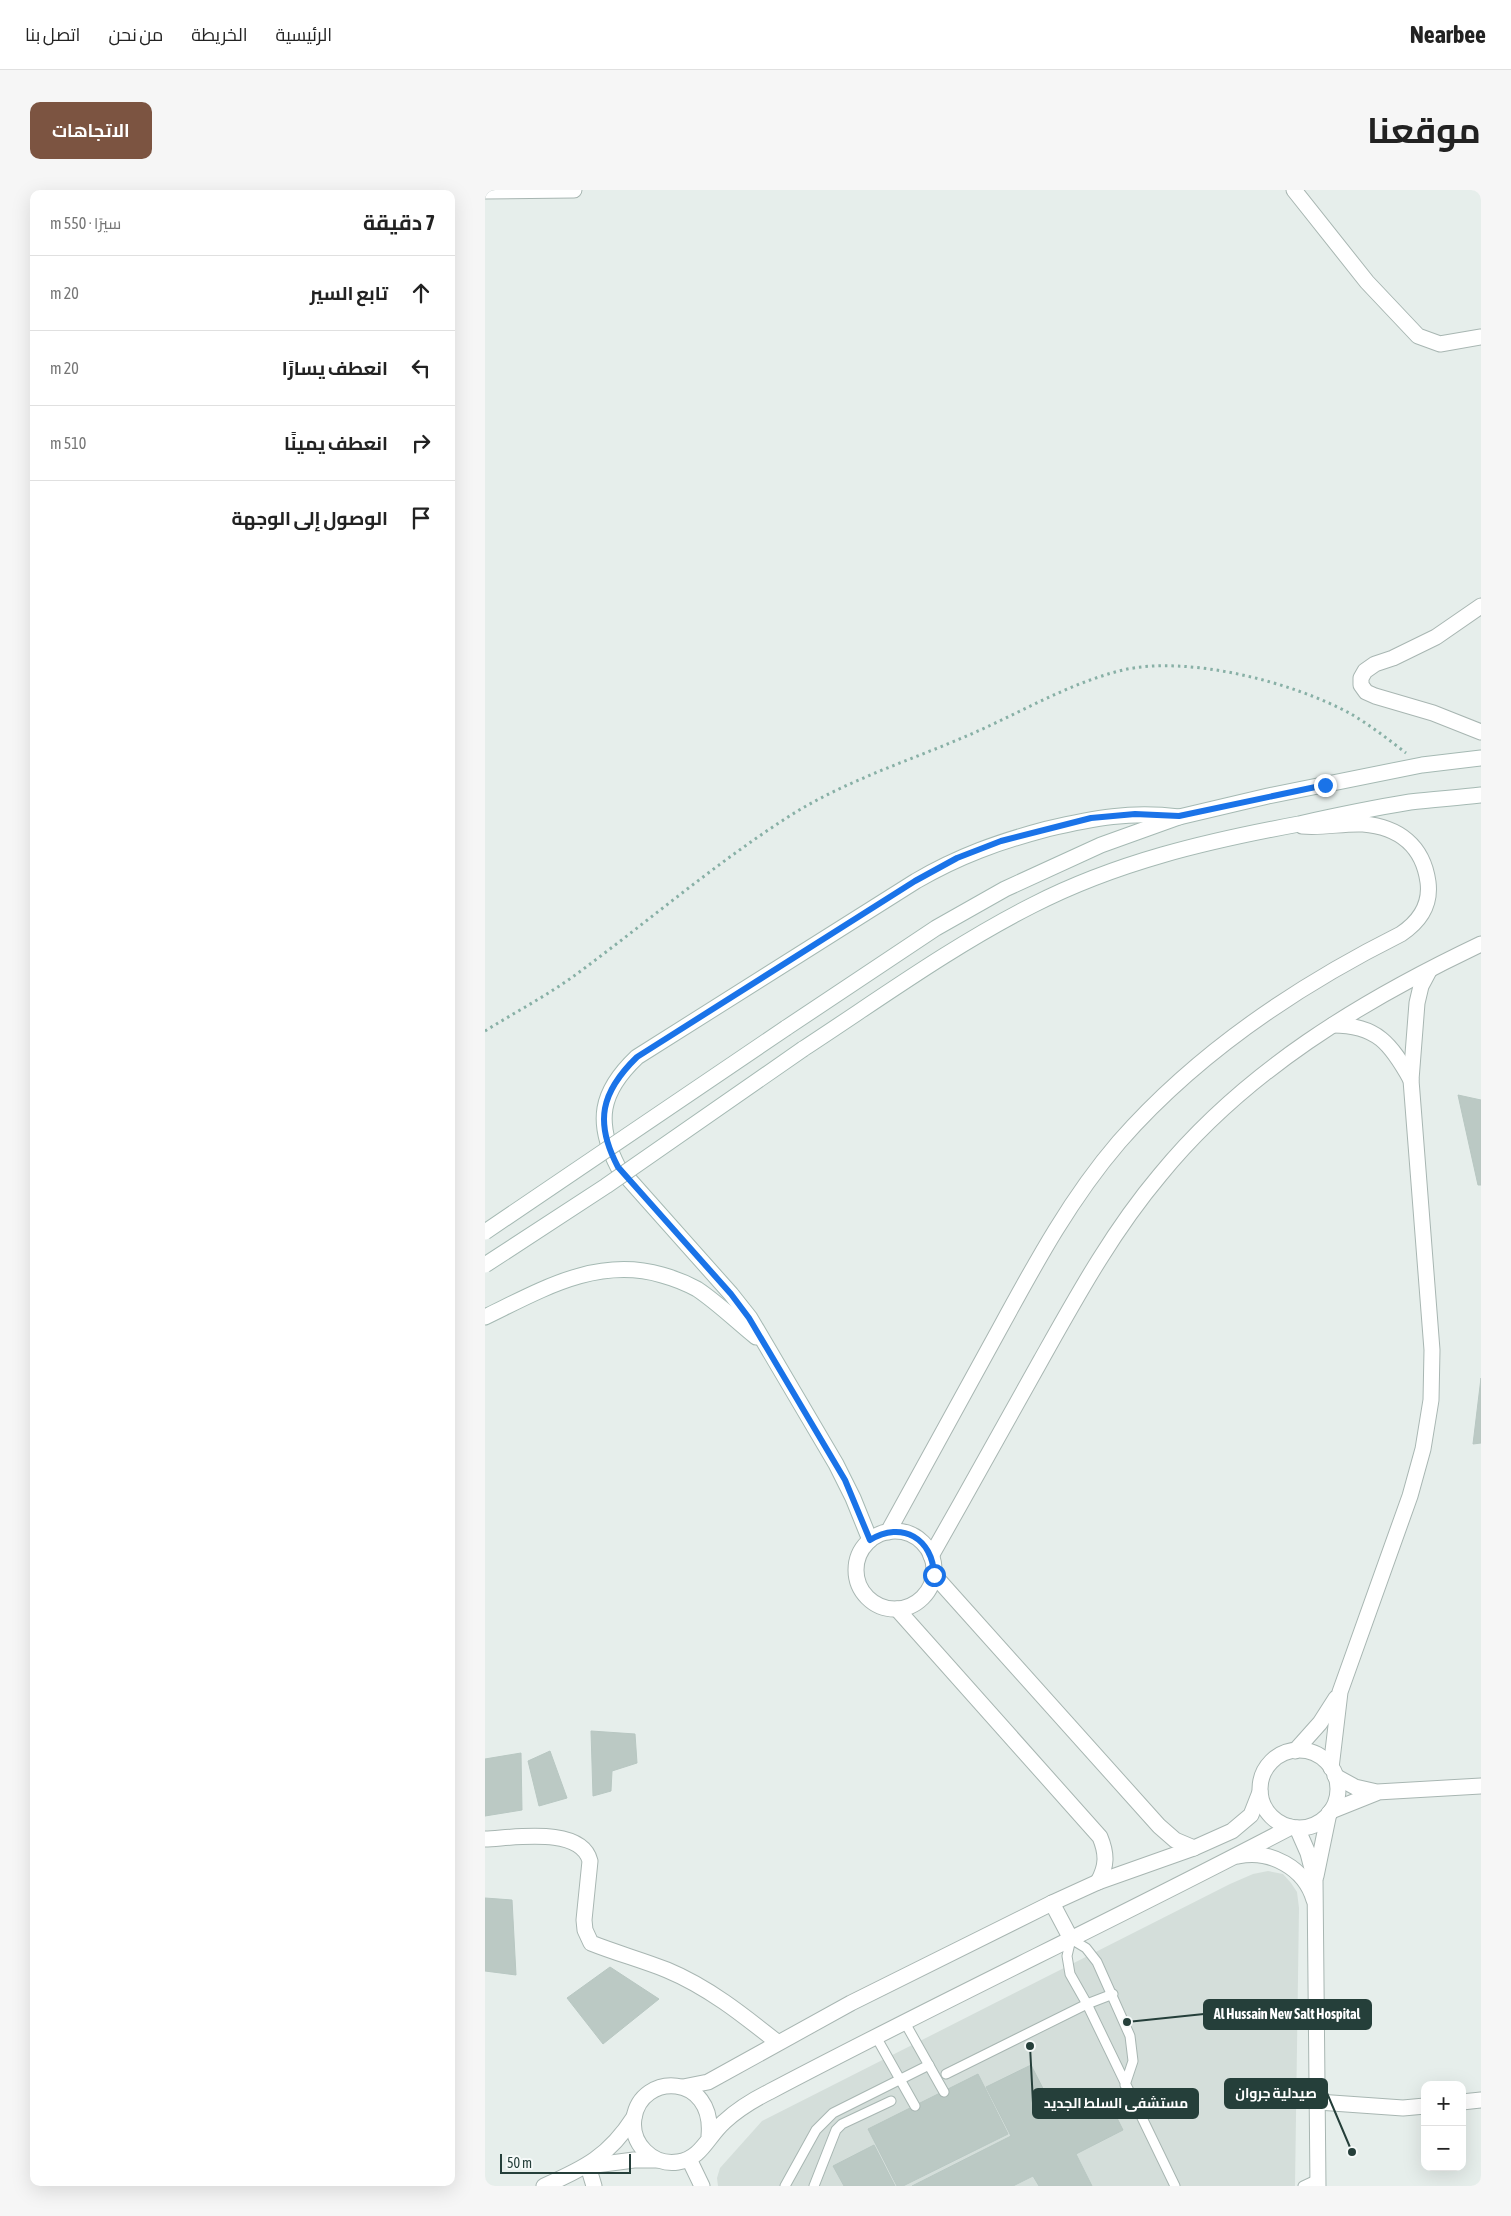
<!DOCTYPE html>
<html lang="ar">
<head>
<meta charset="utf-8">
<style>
  body { margin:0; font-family:"Asap Condensed",Cairo,sans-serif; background:#f6f6f6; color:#222; direction:rtl }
  .controls { position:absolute; right:15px; bottom:15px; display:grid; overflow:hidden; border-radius:10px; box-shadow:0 5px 20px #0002 }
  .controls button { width:45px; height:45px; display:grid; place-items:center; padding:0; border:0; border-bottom:1px solid #e0e0e0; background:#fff; color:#222; font:25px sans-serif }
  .scale { position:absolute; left:15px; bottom:12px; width:131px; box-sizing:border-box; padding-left:5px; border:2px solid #253f3a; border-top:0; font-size:14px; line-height:18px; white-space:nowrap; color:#253f3a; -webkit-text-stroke:4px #f6faf9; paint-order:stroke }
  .stop { position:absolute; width:15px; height:15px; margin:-11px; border:4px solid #1a73e8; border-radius:50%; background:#fff }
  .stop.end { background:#1a73e8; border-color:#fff; box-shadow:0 1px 5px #0008 }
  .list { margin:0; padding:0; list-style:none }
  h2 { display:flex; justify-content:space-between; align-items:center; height:65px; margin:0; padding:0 20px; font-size:21px }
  h2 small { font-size:16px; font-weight:400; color:#767676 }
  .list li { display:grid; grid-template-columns:32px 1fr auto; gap:15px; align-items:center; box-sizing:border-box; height:75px; padding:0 20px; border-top:1px solid #e0e0e0 }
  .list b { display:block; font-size:19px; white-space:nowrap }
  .list em { font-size:16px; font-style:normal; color:#767676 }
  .icon { flex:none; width:28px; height:28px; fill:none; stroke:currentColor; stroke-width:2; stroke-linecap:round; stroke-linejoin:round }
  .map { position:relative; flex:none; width:996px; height:1996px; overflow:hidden; direction:ltr; border-radius:10px }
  header { display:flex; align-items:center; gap:30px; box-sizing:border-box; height:70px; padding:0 25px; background:#fff; border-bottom:1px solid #e0e0e0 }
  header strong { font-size:24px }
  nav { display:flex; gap:28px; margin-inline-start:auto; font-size:18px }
  .intro { display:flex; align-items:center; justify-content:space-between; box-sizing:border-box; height:120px; padding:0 30px }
  h1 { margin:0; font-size:35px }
  .button { padding:12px 22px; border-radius:10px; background:#7c5441; color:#fff; font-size:18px; font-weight:700 }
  main { display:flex; gap:30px; padding:0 30px }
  aside { flex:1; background:#fff; border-radius:10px; box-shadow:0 5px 20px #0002 }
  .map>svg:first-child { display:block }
</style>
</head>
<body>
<header>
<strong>Nearbee</strong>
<nav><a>الرئيسية</a><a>الخريطة</a><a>من نحن</a><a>اتصل بنا</a></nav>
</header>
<div class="intro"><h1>موقعنا</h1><a class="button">الاتجاهات</a></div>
<main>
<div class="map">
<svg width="996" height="1996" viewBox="0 0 996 1996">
  <rect width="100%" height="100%" fill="#e6eeeb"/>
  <path fill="#d4deda" d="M783,1681L798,1684L806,1693L812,1702L814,1718L810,1996H233L232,1988L235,1978L277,1931L745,1694L768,1684Z"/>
  <g fill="#bbc9c4" stroke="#b8c7c2">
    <path d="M973,905L996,910V995H993Z"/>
    <path d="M996,1188V1253L988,1254Z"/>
    <path d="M106,1541L150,1544L152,1573L127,1581L126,1601L108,1606Z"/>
    <path d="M65,1561L82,1608L54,1616L43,1571Z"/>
    <path d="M36,1563L37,1620L0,1626V1569Z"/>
    <path d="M0,1708L27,1710L31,1785L0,1781Z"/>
    <path d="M125,1777L174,1809L118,1854L82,1808Z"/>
    <path d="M546,1875L571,1924L618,1900L638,1940L591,1964L607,1996H554L548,1986L528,1996H427L526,1946L501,1897Z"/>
    <path d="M493,1884L523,1944L418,1996H412L383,1939Z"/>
    <path d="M389,1955L410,1996H359L348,1976Z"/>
  </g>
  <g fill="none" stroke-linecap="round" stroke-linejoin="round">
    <g stroke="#a8b6b2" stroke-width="11">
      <g id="lane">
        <path d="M419,1831L459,1902"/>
        <path d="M390,1845L430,1916"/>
        <path d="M461,1884L602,1814L628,1804"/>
        <path d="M640,1895L648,1871L645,1846L612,1772L601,1758L586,1749L582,1766L585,1784L602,1814L690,1996"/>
        <path d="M300,1996L331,1940L348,1923L444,1875"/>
        <path d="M329,1996L351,1940L357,1934L406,1911"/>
        <path d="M818,1996L833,1989"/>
      </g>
    </g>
    <g stroke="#a8b6b2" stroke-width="17">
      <g id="street">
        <path d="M809,0L882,92L933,146L955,154L996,147"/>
        <path d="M0,1L89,0"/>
        <path d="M996,416L951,447L908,468L890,474L880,481L876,488V495L881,502L890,506L948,523L996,542"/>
        <path d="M848,835C892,835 906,854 926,890"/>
        <circle cx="410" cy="1380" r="39"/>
        <path d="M403,1342C440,1275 477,1207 514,1140C550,1074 585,1009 634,952C712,863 812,796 916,744C934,732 946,715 943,692C938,656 914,637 878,634C858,633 838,638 817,636"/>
        <path d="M446,1366C483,1301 519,1236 556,1170C592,1106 627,1042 675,985C760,881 876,811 996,754"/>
        <path d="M449,1385L674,1636L690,1650L709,1658"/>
        <path d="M412,1419L615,1647C622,1664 622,1676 613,1692"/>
        <circle cx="814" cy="1599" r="39"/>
        <path d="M810,1561L835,1533L851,1508"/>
        <path d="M846,1578L855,1502L925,1306L938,1259L946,1210L947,1160L926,890L932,813L936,796L944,781"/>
        <path d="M850,1586L870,1597L892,1602L996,1596"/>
        <path d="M846,1621L891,1603"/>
        <path d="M812,1638L823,1663L830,1690L833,1996"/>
        <path d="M0,1649C28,1648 96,1636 105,1671L99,1730L100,1740L106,1753C131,1763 157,1770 182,1780C223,1797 258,1825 292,1852"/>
        <path d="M753,1666C785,1659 820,1678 829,1710"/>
        <path d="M831,1686L844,1623"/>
        <path d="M567,1713L586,1749"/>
        <path d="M198,1897L223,1892L366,1813L567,1713L613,1692L709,1658L747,1641L766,1625L775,1602"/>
        <path d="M833,1912L918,1918L940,1916"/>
        <path d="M977,1912L996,1910"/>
        <path d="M224,1946C230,1883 156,1882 149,1928C145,1953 167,1976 193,1972C216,1969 223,1946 239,1932C252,1920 268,1910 284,1902C456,1811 633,1728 806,1637"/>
        <path d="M204,1969L217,1996"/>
        <path d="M103,1976L149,1970H172"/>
        <path d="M103,1976L109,1996"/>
        <path d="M59,1996C100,1978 124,1966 149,1927"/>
      </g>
    </g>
    <g stroke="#a5b9b3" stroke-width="17">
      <g id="secondary">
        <path d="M301,838L451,738L520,699L616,655L694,627L783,606L937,575L996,568"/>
        <path d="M318,859C393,810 467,756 548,715C632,672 722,651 814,634C850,626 888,618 925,612C948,609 972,608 996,605"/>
        <path d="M0,1127C56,1100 112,1066 177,1085C188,1088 201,1093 212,1099C233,1113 251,1131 271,1147"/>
        <path d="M385,1350L368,1308L351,1274L265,1128L246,1104L133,977C110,932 115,902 152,867L431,691C474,666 513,652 562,639C609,628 646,621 694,627"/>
      </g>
    </g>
    <path stroke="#88b0a6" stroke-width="3" stroke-dasharray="2.5 4" stroke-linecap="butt" d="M0,841C32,821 67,803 97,780C166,729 231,673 303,627C359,591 424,571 484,545C535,523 584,493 638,480C703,465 808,492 866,524C885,535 903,549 921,563"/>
    <use href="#lane" stroke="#fff" stroke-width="9"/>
    <use href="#street" stroke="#fff" stroke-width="15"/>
    <use href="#secondary" stroke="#fff" stroke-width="15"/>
    <g stroke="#a5b9b3" stroke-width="17" stroke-linecap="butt">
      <g id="secondary-bridge">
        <path d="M0,1042L301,838"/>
        <path d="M0,1075L121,996L318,859"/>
      </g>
    </g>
    <use href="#secondary-bridge" stroke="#fff" stroke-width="15"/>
  </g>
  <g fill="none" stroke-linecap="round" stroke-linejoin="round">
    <path stroke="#1a73e8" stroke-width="6" d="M449,1385C448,1349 417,1330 385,1350L360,1290L264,1128L246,1104L133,977C109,932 116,902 152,867L430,691L472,668L516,651L606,628L650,624L694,626L840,595"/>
  </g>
  <path fill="none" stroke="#253f3a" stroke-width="2" d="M642 1832L719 1824M867 1962L842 1903M545 1856L548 1913"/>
  <g fill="#253f3a" stroke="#f6faf9" stroke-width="2">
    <circle cx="642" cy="1832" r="5"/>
    <circle cx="867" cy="1962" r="5"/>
    <circle cx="545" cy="1856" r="5"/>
  </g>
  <g fill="#253f3a" stroke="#253f3a" stroke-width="2">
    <rect x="719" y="1810" width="167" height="29" rx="5"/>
    <rect x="740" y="1889" width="102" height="29" rx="5"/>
    <rect x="548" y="1899" width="165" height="29" rx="5"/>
  </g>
  <g font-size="14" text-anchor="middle" font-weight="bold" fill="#fff">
    <text x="802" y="1829">Al Hussain New Salt Hospital</text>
    <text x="791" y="1908">صيدلية جروان</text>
    <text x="631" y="1918">مستشفى السلط الجديد</text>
  </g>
</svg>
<div class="controls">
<button>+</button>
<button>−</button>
</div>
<div class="scale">50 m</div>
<div class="stop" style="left:449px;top:1385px"></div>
<div class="stop end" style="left:840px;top:595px"></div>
</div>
<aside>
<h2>7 دقيقة<small>سيرًا · 550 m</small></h2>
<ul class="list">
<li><svg class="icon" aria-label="ahead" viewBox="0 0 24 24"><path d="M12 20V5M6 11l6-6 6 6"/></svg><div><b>تابع السير</b></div><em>20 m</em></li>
<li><svg class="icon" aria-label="left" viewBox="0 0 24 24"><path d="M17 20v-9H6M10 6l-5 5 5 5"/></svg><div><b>انعطف يسارًا</b></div><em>20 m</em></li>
<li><svg class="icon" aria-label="right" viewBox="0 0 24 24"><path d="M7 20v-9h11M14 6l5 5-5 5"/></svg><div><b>انعطف يمينًا</b></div><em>510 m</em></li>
<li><svg class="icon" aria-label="arrive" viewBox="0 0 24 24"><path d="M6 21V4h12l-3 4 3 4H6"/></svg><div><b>الوصول إلى الوجهة</b></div></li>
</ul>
</aside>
</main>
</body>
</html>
